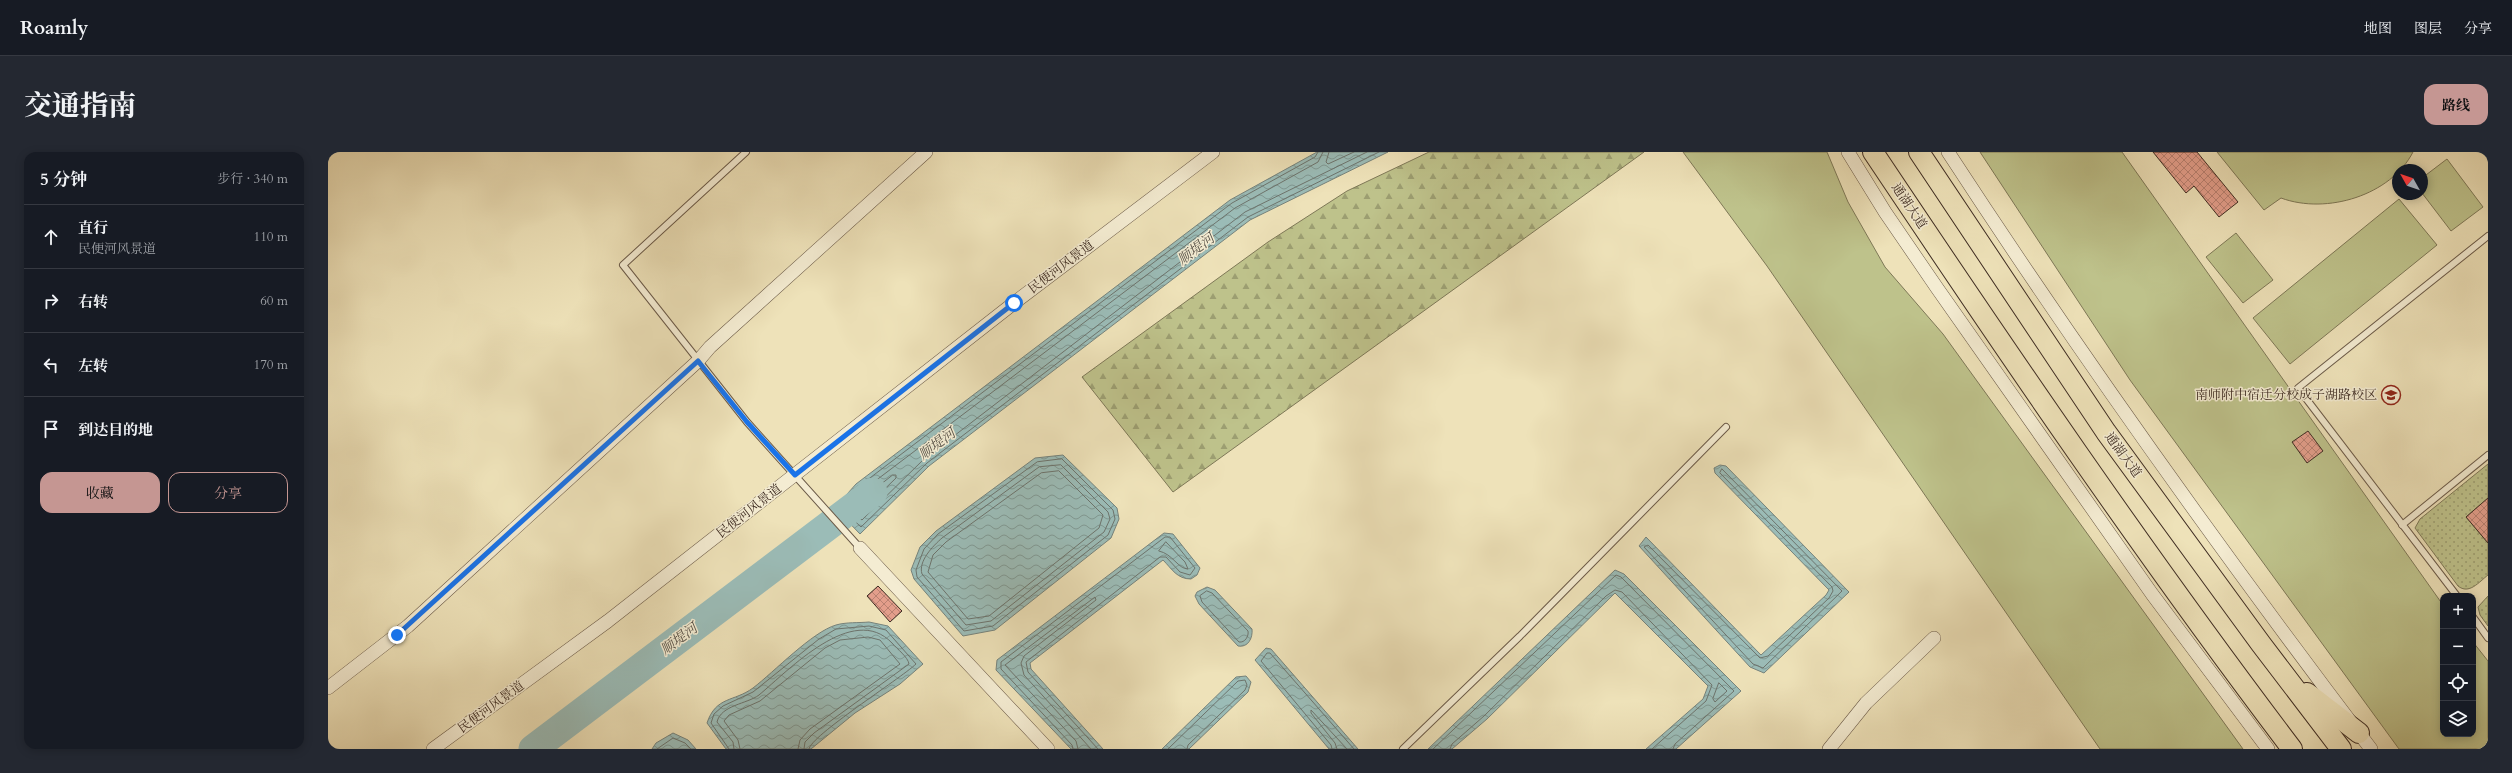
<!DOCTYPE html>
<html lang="zh">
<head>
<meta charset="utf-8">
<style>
  body { margin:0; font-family:Cardo,"Noto Serif SC",serif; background:#242831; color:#f1f3f6 }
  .controls { position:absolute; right:12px; bottom:12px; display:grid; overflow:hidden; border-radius:8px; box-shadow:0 2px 10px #0003 }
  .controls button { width:36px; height:36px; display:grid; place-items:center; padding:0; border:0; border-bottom:1px solid #363941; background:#171b24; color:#f1f3f6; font:20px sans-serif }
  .compass { position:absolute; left:2064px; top:12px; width:36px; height:36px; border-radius:50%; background:#171b24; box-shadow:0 2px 10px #0003; rotate:310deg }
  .stop { position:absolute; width:12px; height:12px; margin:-9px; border:3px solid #1a73e8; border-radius:50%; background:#fff }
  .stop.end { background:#1a73e8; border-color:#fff; box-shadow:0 1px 4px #0008 }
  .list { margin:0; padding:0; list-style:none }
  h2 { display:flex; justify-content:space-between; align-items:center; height:52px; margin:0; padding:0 16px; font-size:17px }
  h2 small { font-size:13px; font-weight:400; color:#9ea1a6 }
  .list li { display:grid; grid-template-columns:26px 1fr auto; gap:12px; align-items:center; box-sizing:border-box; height:64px; padding:0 16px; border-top:1px solid #363941 }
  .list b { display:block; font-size:15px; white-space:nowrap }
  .list p { margin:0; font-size:13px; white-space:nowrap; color:#9ea1a6 }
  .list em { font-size:13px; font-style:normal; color:#9ea1a6 }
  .actions { display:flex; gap:8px; padding:12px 16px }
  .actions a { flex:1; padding:9px 0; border:1px solid #c59692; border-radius:12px; text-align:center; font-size:14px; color:#c59692 }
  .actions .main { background:#c59692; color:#111 }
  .icon { flex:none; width:22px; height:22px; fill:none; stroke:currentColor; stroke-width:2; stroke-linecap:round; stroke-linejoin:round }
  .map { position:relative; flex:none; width:2160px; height:597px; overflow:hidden; border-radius:12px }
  header { display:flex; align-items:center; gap:24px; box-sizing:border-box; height:56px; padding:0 20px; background:#171b24; border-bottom:1px solid #363941 }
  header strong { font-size:19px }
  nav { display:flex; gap:22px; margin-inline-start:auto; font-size:14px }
  .intro { display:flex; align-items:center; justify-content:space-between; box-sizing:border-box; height:96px; padding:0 24px }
  h1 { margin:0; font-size:28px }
  .button { padding:10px 18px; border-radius:12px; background:#c59692; color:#111; font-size:14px; font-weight:700 }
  main { display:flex; gap:24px; padding:0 24px }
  aside { flex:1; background:#171b24; border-radius:12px; box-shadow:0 2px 10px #0003 }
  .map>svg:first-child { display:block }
</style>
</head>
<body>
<header>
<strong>Roamly</strong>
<nav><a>地图</a><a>图层</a><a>分享</a></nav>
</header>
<div class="intro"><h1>交通指南</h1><a class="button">路线</a></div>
<main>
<aside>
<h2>5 分钟<small>步行 · 340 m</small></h2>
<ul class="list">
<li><svg class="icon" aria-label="ahead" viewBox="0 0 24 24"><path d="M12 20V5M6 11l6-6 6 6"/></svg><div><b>直行</b><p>民便河风景道</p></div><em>110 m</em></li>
<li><svg class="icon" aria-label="right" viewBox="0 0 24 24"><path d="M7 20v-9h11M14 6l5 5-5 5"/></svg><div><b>右转</b></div><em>60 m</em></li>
<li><svg class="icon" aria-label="left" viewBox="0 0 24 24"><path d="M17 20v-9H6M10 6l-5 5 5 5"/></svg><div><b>左转</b></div><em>170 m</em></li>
<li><svg class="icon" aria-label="arrive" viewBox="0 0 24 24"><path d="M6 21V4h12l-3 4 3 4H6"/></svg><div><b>到达目的地</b></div></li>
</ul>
<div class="actions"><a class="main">收藏</a><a>分享</a></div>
</aside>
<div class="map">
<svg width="2160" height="597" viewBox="0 0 2160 597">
  <defs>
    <pattern id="grass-dots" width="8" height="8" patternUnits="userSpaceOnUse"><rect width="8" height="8" fill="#bec28b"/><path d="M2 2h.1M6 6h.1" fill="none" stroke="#9c9e71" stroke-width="1.8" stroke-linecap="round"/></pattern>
    <pattern id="forest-firs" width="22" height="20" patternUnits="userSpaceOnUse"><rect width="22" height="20" fill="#bec28b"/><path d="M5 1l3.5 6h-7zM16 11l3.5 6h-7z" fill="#9c9e71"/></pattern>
    <pattern id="water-waves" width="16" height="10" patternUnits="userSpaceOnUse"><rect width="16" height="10" fill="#9bbcb7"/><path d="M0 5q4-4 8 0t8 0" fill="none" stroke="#809994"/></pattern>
    <pattern id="building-cross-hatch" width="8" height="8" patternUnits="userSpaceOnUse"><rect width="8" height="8" fill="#e39e8b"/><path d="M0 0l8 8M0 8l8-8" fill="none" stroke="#b98171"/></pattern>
  </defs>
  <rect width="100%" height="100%" fill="#eee2b9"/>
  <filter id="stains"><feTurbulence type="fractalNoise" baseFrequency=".005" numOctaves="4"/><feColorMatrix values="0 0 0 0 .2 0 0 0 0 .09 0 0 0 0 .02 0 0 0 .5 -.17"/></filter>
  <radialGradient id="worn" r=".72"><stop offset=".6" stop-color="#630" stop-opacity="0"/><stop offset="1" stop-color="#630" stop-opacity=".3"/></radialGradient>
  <g fill="url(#grass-dots)" stroke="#7e7857">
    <path d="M2160,312V346L2138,365L2160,391V423C2151,430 2141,443 2130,434L2087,376L2092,367Z"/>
    <path d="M2160,444V474L2152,463L2150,455Z"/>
  </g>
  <path fill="url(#forest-firs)" stroke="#7e7857" d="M1101,0H1316L845,340L754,225L940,90L1019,39Z"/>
  <g fill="#bec28b" stroke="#7e7857">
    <path d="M1355,0H1499L1520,50L1557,115L1615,182L1915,597H1772L1439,114Z"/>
    <path d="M1652,0H1794L2115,453V582H2145V490L2160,509V597H2071L1802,228Z"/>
    <path d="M1889,0H2085C2063,43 1999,63 1953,46L1936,58Z"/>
    <path d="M2119,7L2155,55L2123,79L2094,41V26Z"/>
    <path d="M2071,47L2109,93L1962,212L1925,166Z"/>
    <path d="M1908,81L1945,128L1915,151L1878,105Z"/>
  </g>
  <g fill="url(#water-waves)" stroke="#76837c">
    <path d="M989,0H1060L922,68L601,314L532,382L508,357L512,350L528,332L902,48Z"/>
    <path d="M735,303L789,356L791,367L783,386L667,478L635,484L586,427L583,418L592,395L608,379L707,306Z"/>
    <path d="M1392,313L1398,314L1521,440L1436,521L1422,515L1311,394L1318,385L1433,503L1498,443L1501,438L1387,321L1386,316Z"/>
    <path d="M836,381L845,382L872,416L869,423L863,427C849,427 844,417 835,408L702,511L703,517L775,597H743L668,518L669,508Z"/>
    <path d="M1287,418L1296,422L1413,539L1348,597H1318L1375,547L1380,534L1287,441L1159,567L1124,597H1100Z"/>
    <path d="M879,435L887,438L924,477C925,486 920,496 910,494L871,452L867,444L869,440Z"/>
    <path d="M541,470L560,474L595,512L572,532L527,561L483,597H398L379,571C388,544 406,550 425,536C446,520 484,480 508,473C518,470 531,471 541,470Z"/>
    <path d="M938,496L943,497L1030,597H1001L927,508Z"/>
    <path d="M918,524L923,530L920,540L861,597H834L908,525Z"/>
    <path d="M345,581L360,588L368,597H324L328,591Z"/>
  </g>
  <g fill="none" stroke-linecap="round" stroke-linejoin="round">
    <g stroke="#6d746d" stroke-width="1">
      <path d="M990,0L987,5L904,51L530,335L516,352L514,357L533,375L599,311L920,65L1051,0"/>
      <path d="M995,0L990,10L907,56L534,339L520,357L534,368L596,307L917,60L1039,0"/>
      <path d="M1001,0L998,10L1000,12L1026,0"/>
      <path d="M734,307L785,358L787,367L780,383L665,474L636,479L589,425L588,418L596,397L610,382L709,310Z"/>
      <path d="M733,313L780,360L782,367L776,380L663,469L638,473L594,422C590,409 605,394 614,386L711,315Z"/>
      <path d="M1394,317L1514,439L1435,516L1425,512L1316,395L1320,393L1432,506L1440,504L1501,446L1505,439L1504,435L1392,321Z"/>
      <path d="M731,319L775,363L771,376L661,464L640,467L600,420L605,403L618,390L713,321Z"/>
      <path d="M565,323H568V326L534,359H531L528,354L538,344Z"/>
      <path d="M838,390L857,410L860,417C850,417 845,402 831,399Z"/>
      <path d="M879,439L884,441L920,479C921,484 917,491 911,490L874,450L872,444Z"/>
      <path d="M1391,531L1399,539L1387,550L1385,547Z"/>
      <path d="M329,597L345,586L357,591L363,597"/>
      <path d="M401,597L383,571L386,562L395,554L425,540L491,487L508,477L541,474L558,478L588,512C572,527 482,584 481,597"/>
      <path d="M406,597L405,590L389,570C393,553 419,552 431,543C461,518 525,450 564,491C569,497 580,505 581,512L486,581L477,590L476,597"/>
      <path d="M412,597L410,588L396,569L401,563L432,549L497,496L512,488L540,485L552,488L572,512L482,577L472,588L470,597"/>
      <path d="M745,597L744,593L673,517V510L837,385H842L867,416L862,423L852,420L838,405H832L698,510L700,520L770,597"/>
      <path d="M750,597L748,589L677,513L767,445L768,448L696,504L693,511L696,523L763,597"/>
      <path d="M840,597L910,529L917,528L919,533L917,538L860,593L859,597"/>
      <path d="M1004,597L1003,593L933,509L939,501H942L1026,597"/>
      <path d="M1009,597L1007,591L983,561V558L1019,597"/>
      <path d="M1105,597L1288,423L1293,425L1406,539L1347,592L1345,597"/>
      <path d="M1122,597L1124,592L1156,564L1278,444L1287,438L1294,440L1384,533L1378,549L1324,597"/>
    </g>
    <path stroke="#9bbcb7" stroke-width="29" d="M205,597L545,340"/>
  </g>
  <g fill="url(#building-cross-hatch)" stroke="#3f2d23">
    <path d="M1825,0H1869L1910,50L1891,65L1866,34L1858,41Z"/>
    <path d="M1980,279L1995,299L1979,311L1964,290Z"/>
    <path d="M2160,346V391L2138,365Z"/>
    <path d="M550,434L574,459L562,470L539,444Z"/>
  </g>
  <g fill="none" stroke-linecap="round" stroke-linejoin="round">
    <g stroke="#6b5a48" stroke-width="8">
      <g id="lane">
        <path d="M418,0L295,113L419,270L532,396"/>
        <path d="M2074,373L2160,303"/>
        <path d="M2129,444L1970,236L2160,84"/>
        <path d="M2145,465L2160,486"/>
        <path d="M1075,597L1192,484L1398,275"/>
      </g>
    </g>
    <g stroke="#6b5a48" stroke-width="14">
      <g id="street">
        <path d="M1520,0L1557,60L1609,136L1824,442L1940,597"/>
        <path d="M1620,0C1753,204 1895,402 2043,597"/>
        <path d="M532,396L720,597"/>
        <path d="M0,536L80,474L370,209L382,195L598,0"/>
        <path d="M105,597L280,469L686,151L885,0"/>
        <path d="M1501,597L1538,551L1606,486"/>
      </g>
    </g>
    <g stroke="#3f2d23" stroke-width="22">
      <g id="primary">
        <path d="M1545,0C1680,202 1817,403 1964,597"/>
        <path d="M1591,0L1778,280L1933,492L2013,597"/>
        <path d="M1979,541L2031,581"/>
      </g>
    </g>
    <use href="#lane" stroke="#f4ecd2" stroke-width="6"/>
    <use href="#street" stroke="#f4ecd2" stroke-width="13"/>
    <use href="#primary" stroke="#eee2b9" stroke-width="20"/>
  </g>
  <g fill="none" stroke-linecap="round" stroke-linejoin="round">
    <path stroke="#1a73e8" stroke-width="5" d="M69,483L370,209L419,270L467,323L686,151"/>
  </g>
  <defs>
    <g id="school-ring" transform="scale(1)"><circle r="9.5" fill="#f4ecd2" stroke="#8f2418" stroke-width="1.5"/><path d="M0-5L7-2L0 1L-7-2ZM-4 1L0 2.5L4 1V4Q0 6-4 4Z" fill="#8f2418"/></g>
  </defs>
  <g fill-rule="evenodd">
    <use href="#school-ring" x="2063" y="243"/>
  </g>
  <g text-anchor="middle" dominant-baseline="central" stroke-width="3" stroke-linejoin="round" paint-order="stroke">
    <g font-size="13" fill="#3f2d23" stroke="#f4ecd2">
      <text transform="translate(1581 54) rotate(56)">通湖大道</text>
      <text transform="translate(733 115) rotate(-37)">民便河风景道</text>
      <text transform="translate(1795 303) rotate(54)">通湖大道</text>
      <text transform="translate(421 359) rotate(-38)">民便河风景道</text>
      <text transform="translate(163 555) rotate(-36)">民便河风景道</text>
    </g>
    <g font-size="13" fill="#3f2d23" stroke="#f4ecd2" text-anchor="end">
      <text x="2049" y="243">南师附中宿迁分校成子湖路校区</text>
    </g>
    <g font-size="14" font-style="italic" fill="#565148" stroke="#f4ecd2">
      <text transform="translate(868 97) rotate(-37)">顺堤河</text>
      <text transform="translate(609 292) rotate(-37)">顺堤河</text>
      <text transform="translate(351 487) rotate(-37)">顺堤河</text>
    </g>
  </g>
  <rect width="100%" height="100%" filter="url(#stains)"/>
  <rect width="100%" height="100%" fill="url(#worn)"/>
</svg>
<div class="controls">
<button>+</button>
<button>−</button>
<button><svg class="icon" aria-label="locate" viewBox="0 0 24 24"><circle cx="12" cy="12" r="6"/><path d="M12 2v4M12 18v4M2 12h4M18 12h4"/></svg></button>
<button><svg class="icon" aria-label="layers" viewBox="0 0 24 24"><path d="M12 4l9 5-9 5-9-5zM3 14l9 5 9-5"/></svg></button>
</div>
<svg class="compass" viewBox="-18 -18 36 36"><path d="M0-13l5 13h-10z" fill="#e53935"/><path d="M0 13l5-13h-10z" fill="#9ea1a6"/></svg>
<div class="stop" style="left:686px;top:151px"></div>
<div class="stop end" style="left:69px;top:483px"></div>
</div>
</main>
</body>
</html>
